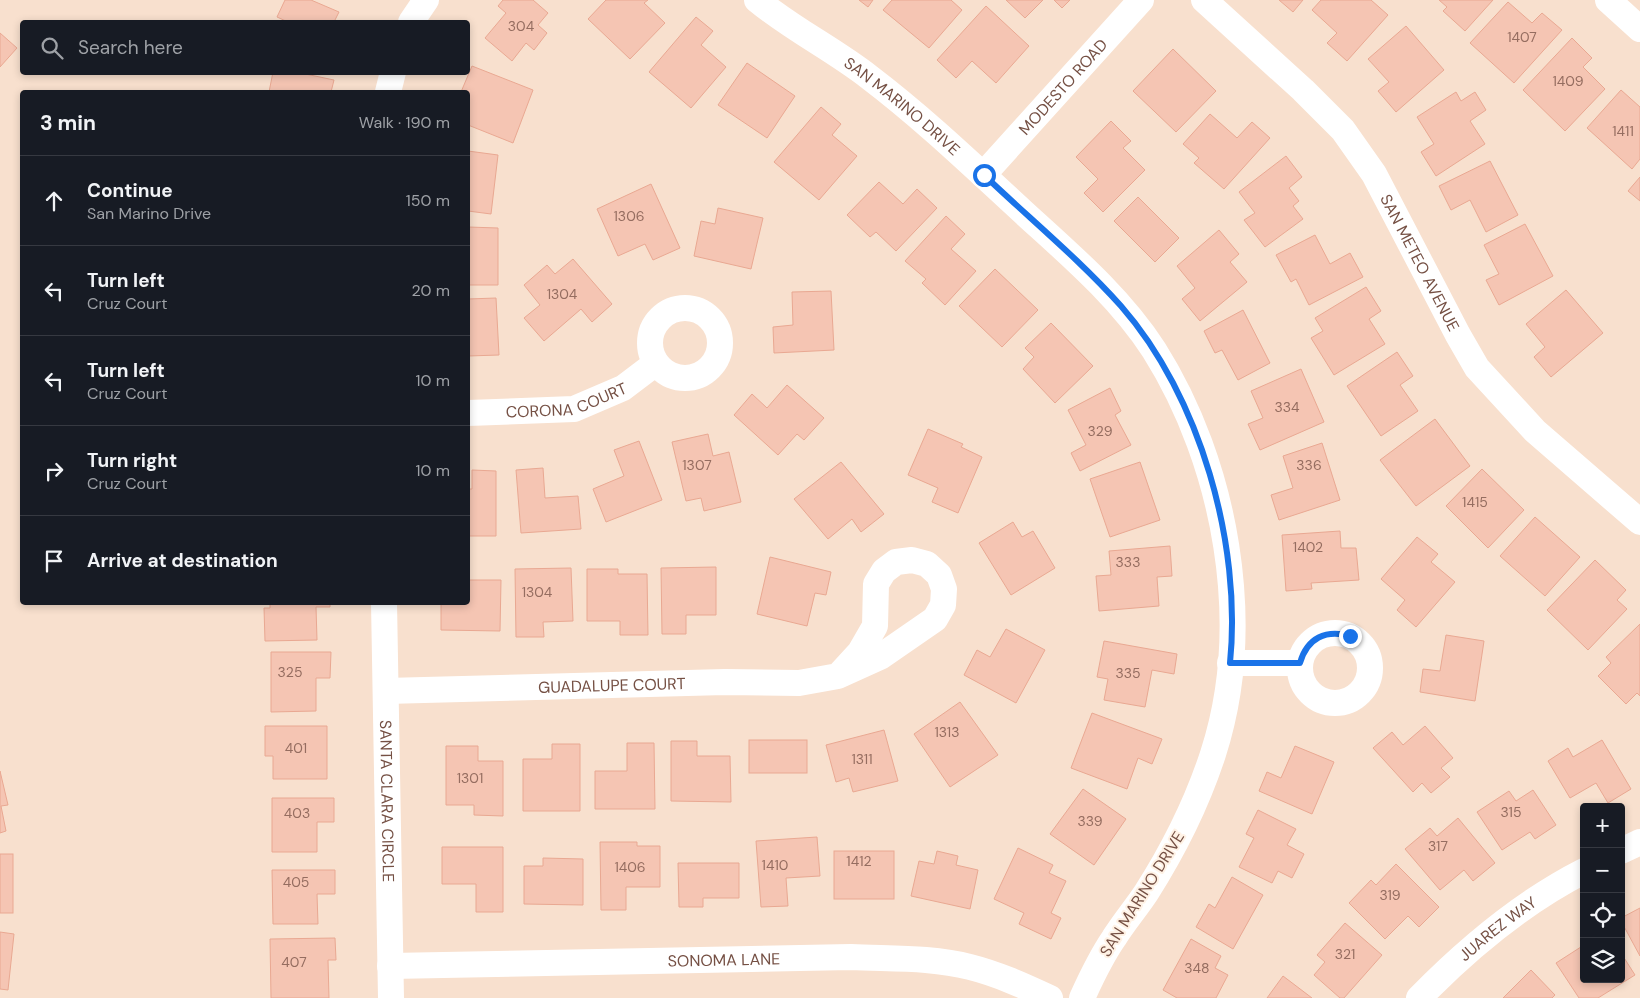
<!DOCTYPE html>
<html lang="en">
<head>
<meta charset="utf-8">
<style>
  body { margin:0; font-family:"DM Sans",sans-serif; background:#242831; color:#f1f3f6 }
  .controls { position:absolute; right:15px; bottom:15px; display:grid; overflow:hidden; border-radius:5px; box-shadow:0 2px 8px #0003 }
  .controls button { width:45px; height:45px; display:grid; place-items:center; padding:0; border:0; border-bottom:1px solid #363941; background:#171b24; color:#f1f3f6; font:25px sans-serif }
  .stop { position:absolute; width:15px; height:15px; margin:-11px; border:4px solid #1a73e8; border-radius:50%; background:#fff }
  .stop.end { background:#1a73e8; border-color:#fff; box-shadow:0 1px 5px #0008 }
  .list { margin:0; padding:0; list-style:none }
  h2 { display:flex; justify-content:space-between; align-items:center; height:65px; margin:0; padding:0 20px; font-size:21px }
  h2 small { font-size:16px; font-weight:400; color:#9ea1a6 }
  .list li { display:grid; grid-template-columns:32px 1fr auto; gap:15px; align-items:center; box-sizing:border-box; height:90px; padding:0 20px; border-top:1px solid #363941 }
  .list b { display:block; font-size:19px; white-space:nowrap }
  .list p { margin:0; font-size:16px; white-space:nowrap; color:#9ea1a6 }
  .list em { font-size:16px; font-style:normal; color:#9ea1a6 }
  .icon { flex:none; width:28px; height:28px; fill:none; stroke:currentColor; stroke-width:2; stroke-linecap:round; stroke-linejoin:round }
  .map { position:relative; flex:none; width:1640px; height:998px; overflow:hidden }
  .search { position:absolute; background:#171b24; box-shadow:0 2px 8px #0003; left:20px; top:20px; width:450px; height:55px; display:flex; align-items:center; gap:12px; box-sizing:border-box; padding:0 18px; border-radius:5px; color:#9ea1a6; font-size:19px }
  .panel { position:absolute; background:#171b24; box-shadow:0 2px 8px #0003; left:20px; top:90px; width:450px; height:515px; border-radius:5px }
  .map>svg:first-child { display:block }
</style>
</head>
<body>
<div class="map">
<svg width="1640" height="998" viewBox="0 0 1640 998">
  <rect width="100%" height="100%" fill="#feeddd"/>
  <path fill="#f8e0ce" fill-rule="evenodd" d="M0,0H1640V998H0ZM22,22H468V72H22ZM22,92H468V602H22ZM1584,807H1621V979H1584Z"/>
  <g fill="#f5c5b3" stroke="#e9a892">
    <path d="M285,0H311L339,12L334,22H288L277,17Z"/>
    <path d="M503,0H533L548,13L538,25L547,33L534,50L526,43L512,61L485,38L506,13L498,6Z"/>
    <path d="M606,0H648L644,3L665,23L630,59L588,19Z"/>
    <path d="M859,0H873L868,7Z"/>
    <path d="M892,0H951L962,10L929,48L883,10Z"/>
    <path d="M1006,0H1043L1025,18Z"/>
    <path d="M1054,0H1070L1062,8Z"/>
    <path d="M1279,0H1303L1293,12Z"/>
    <path d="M1321,0H1371L1388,15L1347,61L1327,43L1337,33L1312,10Z"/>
    <path d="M1439,0H1493L1465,31L1443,11L1447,7Z"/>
    <path d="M1508,2L1532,23L1542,13L1562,30L1514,83L1470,43Z"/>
    <path d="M986,6L1029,46L996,83L972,61L956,78L937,60Z"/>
    <path d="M696,17L713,31L701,45L726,67L691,108L649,72Z"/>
    <path d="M1406,26L1444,70L1396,112L1378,91L1389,82L1368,59Z"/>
    <path d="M0,33L17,48L0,67Z"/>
    <path d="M1572,38L1592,58L1583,67L1605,89L1565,131L1523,90Z"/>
    <path d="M1173,49L1216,91L1176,132L1133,91Z"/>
    <path d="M747,63L795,96L767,138L718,105Z"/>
    <path d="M472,66L533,90L513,143L468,125V92H461Z"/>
    <path d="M273,72H296L334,80L331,92H269Z"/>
    <path d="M1621,90L1640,107V159L1632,169L1587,128Z"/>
    <path d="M1456,92L1461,101L1475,92L1486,110L1470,121L1485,144L1436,176L1421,152L1434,144L1417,117Z"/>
    <path d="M821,107L841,124L832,135L857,156L819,200L774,162Z"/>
    <path d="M1210,114L1237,138L1252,122L1270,138L1224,189L1194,163L1199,158L1183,144Z"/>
    <path d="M1111,121L1131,141L1123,148L1145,170L1103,212L1084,193L1098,179L1076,157Z"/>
    <path d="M468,151L498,155L491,214L468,211Z"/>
    <path d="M1286,156L1302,177L1289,188L1299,201L1293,206L1303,219L1265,247L1244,220L1255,213L1239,192Z"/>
    <path d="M1490,161L1518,215L1486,232L1470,200L1451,210L1439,186Z"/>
    <path d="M1640,177V201L1628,191Z"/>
    <path d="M879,182L903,204L917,189L937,208L896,251L876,232L870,237L847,215Z"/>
    <path d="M651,184L680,248L653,260L645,244L618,256L597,209Z"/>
    <path d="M1138,197L1179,238L1155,262L1114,221Z"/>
    <path d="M718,208L763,218L751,269L694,256L701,221L715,224Z"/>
    <path d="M946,216L965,234L951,249L976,271L945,305L922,283L926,279L905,261Z"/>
    <path d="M1525,224L1553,276L1499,305L1486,280L1499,274L1484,245Z"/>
    <path d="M468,227L498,228V285H468Z"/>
    <path d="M1219,230L1239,254L1230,262L1247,282L1200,321L1182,299L1195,288L1177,266Z"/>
    <path d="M1315,235L1330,264L1350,253L1363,277L1309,305L1296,279L1291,282L1276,255Z"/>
    <path d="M573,259L612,304L592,322L581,309L544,341L524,318L540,305L524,285L547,265L555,274Z"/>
    <path d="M995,269L1038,310L1002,347L959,306Z"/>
    <path d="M1366,287L1381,311L1369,319L1385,344L1334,375L1311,338L1323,331L1315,318Z"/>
    <path d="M1566,290L1603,333L1551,377L1534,357L1545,347L1526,324Z"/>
    <path d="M831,291L834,350L774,353L773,327L793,325L792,292Z"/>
    <path d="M496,298L499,355L468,356V299Z"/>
    <path d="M1243,310L1270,363L1238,380L1222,350L1215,353L1204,331Z"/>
    <path d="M1051,323L1093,366L1055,403L1023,369L1034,357L1025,348Z"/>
    <path d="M1397,352L1413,376L1400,385L1418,411L1381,436L1347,386Z"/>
    <path d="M1301,369L1324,422L1260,450L1248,424L1263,418L1251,391Z"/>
    <path d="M787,385L824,418L804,440L797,434L778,455L734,415L752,394L767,408Z"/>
    <path d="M1110,388L1121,411L1115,415L1131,445L1080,471L1071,453L1086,445L1068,410Z"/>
    <path d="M1435,419L1470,466L1416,506L1380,460Z"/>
    <path d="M928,429L963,444L961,447L982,457L958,513L932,502L938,488L908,475Z"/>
    <path d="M708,434L713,456L729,452L741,502L704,511L701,498L686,501L672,442Z"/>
    <path d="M639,441L662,500L606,522L593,489L624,476L614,450Z"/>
    <path d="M1322,443L1340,500L1279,520L1271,495L1293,488L1283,456Z"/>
    <path d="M841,462L884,514L861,532L852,519L828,539L794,499Z"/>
    <path d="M1140,462L1160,520L1110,537L1090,479Z"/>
    <path d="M543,468L545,498L578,496L581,529L521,533L516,470Z"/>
    <path d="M1482,469L1524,510L1488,548L1446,506Z"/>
    <path d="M472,470L496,471V536H468V489H472Z"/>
    <path d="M1535,517L1580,557L1545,596L1500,556Z"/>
    <path d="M1013,522L1022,537L1033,531L1055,568L1011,595L979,543Z"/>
    <path d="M1340,531L1341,548H1356L1359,580L1311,583L1312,589L1286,591L1282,535Z"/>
    <path d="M1417,537L1438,554L1431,562L1455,582L1416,627L1397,610L1405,600L1381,579Z"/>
    <path d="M1170,546L1172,576L1157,577L1159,606L1099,611L1096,576L1111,575L1109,551Z"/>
    <path d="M770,557L831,572L826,595L815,593L807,626L757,614Z"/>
    <path d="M1595,560L1626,590L1617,600L1627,609L1588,650L1547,610Z"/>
    <path d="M716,567V615H686V634H662L661,568Z"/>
    <path d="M571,568L573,621L543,622L544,637H516L515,569Z"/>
    <path d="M587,569H618V574H647L648,635H620V621H587Z"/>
    <path d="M468,580H501L500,631L441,630V602H468Z"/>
    <path d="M270,602H330V607H316L317,640L265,641L264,608H270Z"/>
    <path d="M1640,624V696L1637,693L1626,704L1598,676L1611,663L1606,657Z"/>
    <path d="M1006,629L1045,650L1016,703L964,675L977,650L990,657Z"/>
    <path d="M1446,635L1484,641L1475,701L1420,692L1423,669L1440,671Z"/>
    <path d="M1104,641L1177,654L1174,674L1152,670L1145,707L1104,700L1108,679L1097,677Z"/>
    <path d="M271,652H331L330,678H316V711L271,712Z"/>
    <path d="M960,702L998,755L950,787L914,734Z"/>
    <path d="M1092,713L1162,739L1152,764L1138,758L1127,789L1071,768Z"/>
    <path d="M265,726H327V779H273V756H265Z"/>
    <path d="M1425,726L1453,758L1441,768L1450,777L1431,793L1422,783L1413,792L1373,748L1392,732L1403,745Z"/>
    <path d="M884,730L898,781L853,792L849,778L836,782L826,745Z"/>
    <rect x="749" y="740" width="58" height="33"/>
    <path d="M1602,740L1631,789L1608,803L1596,783L1570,798L1548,761L1568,748L1573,757Z"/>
    <path d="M671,741H697V756H730L731,802L671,801Z"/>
    <path d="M627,743H654L655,809H595V771H627Z"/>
    <path d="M552,744H580V811H523V759H552Z"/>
    <path d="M446,746H478V761H503V816L474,815V805H446Z"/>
    <path d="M1295,746L1334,762L1312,814L1259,791L1267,772L1281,778Z"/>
    <path d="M0,771L8,805L1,806L6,831L0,833Z"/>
    <path d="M1083,789L1126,819L1094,865L1050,834Z"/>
    <path d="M1533,790L1556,825L1535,839L1530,832L1502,850L1477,812L1509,791L1516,801Z"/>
    <path d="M272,798H334V822H317V852H272Z"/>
    <path d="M1258,810L1296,829L1287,845L1304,854L1292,878L1278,871L1272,883L1239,867L1254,838L1246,834Z"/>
    <path d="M1458,818L1495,863L1473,881L1464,870L1440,890L1405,849L1430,828L1437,836Z"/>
    <path d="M817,837L820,876L786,878L788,906L761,907L756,841Z"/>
    <path d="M600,842H637V846H660V887H626V910H601Z"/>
    <path d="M442,847H503V912H476V884H442Z"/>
    <path d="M1018,848L1053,865L1049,873L1066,881L1051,913L1061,918L1051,939L1019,924L1024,913L994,899Z"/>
    <rect x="834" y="851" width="60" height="48"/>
    <path d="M937,851L958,856L956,865L978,870L970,909L911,896L919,861L934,864Z"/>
    <rect x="0" y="854" width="13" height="59"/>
    <path d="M543,858L583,859V905L524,904V866H543Z"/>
    <path d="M678,863H739V898H703V907H679Z"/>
    <path d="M1396,864L1439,907L1419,927L1408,916L1385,939L1349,903L1371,880L1376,885Z"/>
    <path d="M272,870H335V894H317L318,924H273Z"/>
    <path d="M1232,877L1263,895L1233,949L1196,927L1209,904L1215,908Z"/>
    <path d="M1640,908V956L1621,921V918Z"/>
    <path d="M1345,923L1382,955L1344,998H1340L1314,975L1325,962L1317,955Z"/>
    <path d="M0,932L14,934L8,990L0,989Z"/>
    <path d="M335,938L336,960H328L329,998H271L270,939Z"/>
    <path d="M1191,939L1221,956L1215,968L1228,975L1216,998H1177L1163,990Z"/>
    <path d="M1584,945V979H1621V953L1635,975L1598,998H1579L1556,963Z"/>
    <path d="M1531,970L1555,995L1552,998H1503Z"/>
    <path d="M1283,976L1312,998H1267Z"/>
  </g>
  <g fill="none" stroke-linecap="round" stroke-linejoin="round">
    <g stroke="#fff" stroke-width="26">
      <path id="s1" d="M757,0C792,29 833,49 869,77C923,118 972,165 1022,211C1069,254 1119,296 1154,350C1226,464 1255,624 1213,754C1197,803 1174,849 1146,893C1136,908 1124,922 1114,938C1101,957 1091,978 1082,998"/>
      <path id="s2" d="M1204,0L1303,90L1343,130L1374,174L1458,335L1477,368L1535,431L1640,522"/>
      <path d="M1608,0L1640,29"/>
      <path d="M411,22L426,0"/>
      <path d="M388,92L393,72"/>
      <path id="s3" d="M983,175L1141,0"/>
      <circle cx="685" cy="343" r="35"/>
      <path id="s4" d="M468,413L574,409L623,388L656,363"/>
      <path id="s5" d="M384,602L391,998"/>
      <circle cx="1335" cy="668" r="35"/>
      <path d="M1230,663H1300"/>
      <path id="s6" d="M386,691L725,682L799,683L838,676L880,657L935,619L943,605L944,589L939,575L927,564L912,560L896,562L884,571L876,584L875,626L860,652L838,676"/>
      <path d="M1621,851L1640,842"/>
      <path id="s7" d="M390,966L851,957C890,959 932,957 970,967C998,974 1024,986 1050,998"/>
      <path id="s8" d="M1419,998C1468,948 1521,903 1584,871"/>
    </g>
  </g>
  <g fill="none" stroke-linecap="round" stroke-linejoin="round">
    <path stroke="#1a73e8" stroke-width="6" d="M984,175C1029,218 1079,259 1121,306C1200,396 1242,544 1230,663H1300C1307,638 1326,629 1350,636"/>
  </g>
  <g text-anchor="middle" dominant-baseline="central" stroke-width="4" stroke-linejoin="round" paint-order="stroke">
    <g font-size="14" fill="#956d60">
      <text x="521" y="26">304</text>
      <text x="1522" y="37">1407</text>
      <text x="1568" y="81">1409</text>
      <text x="1623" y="131">1411</text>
      <text x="629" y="216">1306</text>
      <text x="562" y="294">1304</text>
      <text x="1287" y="407">334</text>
      <text x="1100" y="431">329</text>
      <text x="697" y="465">1307</text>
      <text x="1309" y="465">336</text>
      <text x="1475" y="502">1415</text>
      <text x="1308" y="547">1402</text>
      <text x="1128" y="562">333</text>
      <text x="537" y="592">1304</text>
      <text x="290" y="672">325</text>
      <text x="1128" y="673">335</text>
      <text x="947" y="732">1313</text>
      <text x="296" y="748">401</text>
      <text x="862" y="759">1311</text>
      <text x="470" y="778">1301</text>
      <text x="1511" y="812">315</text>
      <text x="297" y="813">403</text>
      <text x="1090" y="821">339</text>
      <text x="1438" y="846">317</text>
      <text x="859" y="861">1412</text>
      <text x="775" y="865">1410</text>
      <text x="630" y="867">1406</text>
      <text x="296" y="882">405</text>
      <text x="1390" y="895">319</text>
      <text x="1345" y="954">321</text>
      <text x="294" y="962">407</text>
      <text x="1197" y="968">348</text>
    </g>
    <g font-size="16" fill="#755044" stroke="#fff2e5">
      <text stroke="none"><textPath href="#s3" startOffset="119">MODESTO ROAD</textPath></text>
      <text stroke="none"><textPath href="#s1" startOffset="180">SAN MARINO DRIVE</textPath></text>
      <text stroke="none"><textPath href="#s2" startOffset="344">SAN METEO AVENUE</textPath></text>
      <text stroke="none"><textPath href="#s4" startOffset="100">CORONA COURT</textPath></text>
      <text stroke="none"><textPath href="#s6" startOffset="226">GUADALUPE COURT</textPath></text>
      <text stroke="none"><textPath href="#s5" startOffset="199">SANTA CLARA CIRCLE</textPath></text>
      <text transform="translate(1142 894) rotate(-58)">SAN MARINO DRIVE</text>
      <text stroke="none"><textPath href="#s8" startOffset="105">JUAREZ WAY</textPath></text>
      <text stroke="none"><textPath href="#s7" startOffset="334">SONOMA LANE</textPath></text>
    </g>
  </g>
</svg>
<div class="controls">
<button>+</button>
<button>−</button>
<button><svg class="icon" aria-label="locate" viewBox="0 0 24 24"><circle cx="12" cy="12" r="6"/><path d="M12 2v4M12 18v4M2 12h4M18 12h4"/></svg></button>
<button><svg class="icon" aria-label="layers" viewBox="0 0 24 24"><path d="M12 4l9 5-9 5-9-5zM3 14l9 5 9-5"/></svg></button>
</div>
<div class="stop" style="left:984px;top:175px"></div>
<div class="stop end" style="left:1350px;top:636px"></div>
<div class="search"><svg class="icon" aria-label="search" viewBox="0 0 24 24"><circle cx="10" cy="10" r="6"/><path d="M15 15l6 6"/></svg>Search here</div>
<section class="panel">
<h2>3 min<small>Walk · 190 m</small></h2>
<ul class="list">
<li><svg class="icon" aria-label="ahead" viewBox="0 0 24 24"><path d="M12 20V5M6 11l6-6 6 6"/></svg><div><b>Continue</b><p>San Marino Drive</p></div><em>150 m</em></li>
<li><svg class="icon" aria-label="left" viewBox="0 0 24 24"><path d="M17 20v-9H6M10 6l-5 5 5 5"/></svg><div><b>Turn left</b><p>Cruz Court</p></div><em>20 m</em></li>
<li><svg class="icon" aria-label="left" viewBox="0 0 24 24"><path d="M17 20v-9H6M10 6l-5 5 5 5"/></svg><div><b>Turn left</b><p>Cruz Court</p></div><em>10 m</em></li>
<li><svg class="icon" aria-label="right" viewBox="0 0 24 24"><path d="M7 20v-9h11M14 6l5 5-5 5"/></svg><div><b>Turn right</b><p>Cruz Court</p></div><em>10 m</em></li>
<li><svg class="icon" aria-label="arrive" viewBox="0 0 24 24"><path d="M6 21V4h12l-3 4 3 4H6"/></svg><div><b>Arrive at destination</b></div></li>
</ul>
</section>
</div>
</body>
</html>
